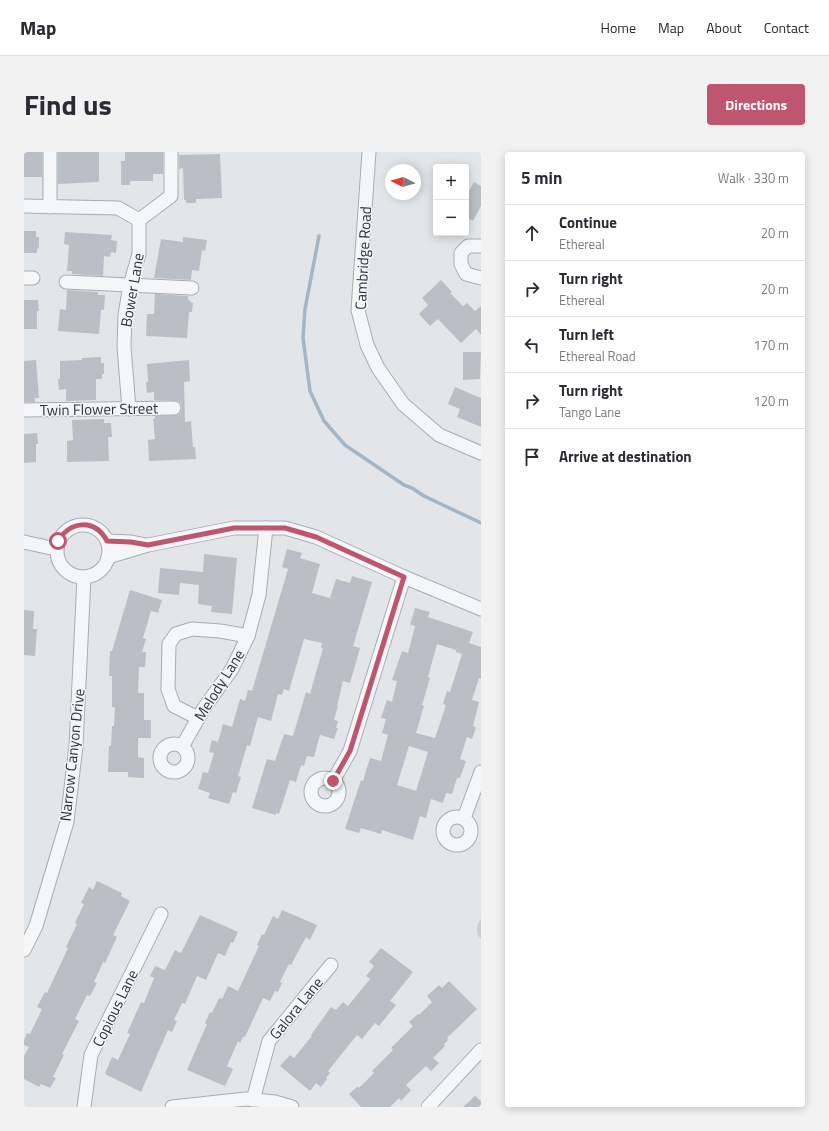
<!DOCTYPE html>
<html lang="en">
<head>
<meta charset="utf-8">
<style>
  body { margin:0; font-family:"Titillium Web",sans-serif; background:#f2f2f3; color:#2b2b33 }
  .controls { position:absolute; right:12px; top:12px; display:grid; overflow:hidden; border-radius:4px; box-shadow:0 2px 10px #0003 }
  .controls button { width:36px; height:36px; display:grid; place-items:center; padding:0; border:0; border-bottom:1px solid #e1e1e2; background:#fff; color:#2b2b33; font:20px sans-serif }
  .compass { position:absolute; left:361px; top:12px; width:36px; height:36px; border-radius:50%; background:#fff; box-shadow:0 2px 10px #0003; rotate:275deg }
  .stop { position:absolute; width:12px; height:12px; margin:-9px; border:3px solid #bf5670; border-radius:50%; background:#fff }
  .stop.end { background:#bf5670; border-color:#fff; box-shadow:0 1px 4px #0008 }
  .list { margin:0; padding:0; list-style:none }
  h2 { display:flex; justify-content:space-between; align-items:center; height:52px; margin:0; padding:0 16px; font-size:17px }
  h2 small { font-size:13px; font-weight:400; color:#7c7c81 }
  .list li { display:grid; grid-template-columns:26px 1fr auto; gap:12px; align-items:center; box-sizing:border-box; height:56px; padding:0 16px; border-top:1px solid #e1e1e2 }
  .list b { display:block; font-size:15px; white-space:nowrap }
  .list p { margin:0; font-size:13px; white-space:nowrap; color:#7c7c81 }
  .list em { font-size:13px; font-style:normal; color:#7c7c81 }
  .icon { flex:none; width:22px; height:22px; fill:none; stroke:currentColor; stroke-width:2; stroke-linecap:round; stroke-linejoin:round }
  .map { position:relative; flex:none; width:457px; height:955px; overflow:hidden; border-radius:4px }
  header { display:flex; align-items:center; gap:24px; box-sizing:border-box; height:56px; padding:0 20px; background:#fff; border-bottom:1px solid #e1e1e2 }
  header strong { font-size:19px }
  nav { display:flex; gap:22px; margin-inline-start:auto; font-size:14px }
  .intro { display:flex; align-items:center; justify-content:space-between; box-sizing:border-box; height:96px; padding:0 24px }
  h1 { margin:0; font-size:28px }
  .button { padding:10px 18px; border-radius:4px; background:#bf5670; color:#fff; font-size:14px; font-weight:700 }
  main { display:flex; gap:24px; padding:0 24px }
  aside { flex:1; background:#fff; border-radius:4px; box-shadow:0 2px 10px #0003 }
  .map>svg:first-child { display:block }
</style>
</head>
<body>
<header>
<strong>Map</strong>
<nav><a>Home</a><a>Map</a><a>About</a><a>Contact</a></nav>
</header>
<div class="intro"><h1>Find us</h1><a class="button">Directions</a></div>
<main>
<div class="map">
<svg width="457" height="955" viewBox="0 0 457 955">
  <rect width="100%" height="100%" fill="#e3e6e9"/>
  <path fill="#c9d2c5" d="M457,767V786L454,784C453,778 452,772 457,767Z"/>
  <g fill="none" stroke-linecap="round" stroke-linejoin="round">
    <path stroke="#a2b6c5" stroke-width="3.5" d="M295,84L281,157L279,186L286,239L300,269L321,293L380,333L388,336L400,344L457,371"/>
  </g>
  <g fill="#babfc5" fill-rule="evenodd">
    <rect x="0" y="0" width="18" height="25"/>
    <path d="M34,0H75V30L34,32Z"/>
    <path d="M101,0H139V22H129V29H106V33H97V9H101Z"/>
    <path d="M196,2L198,46L174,47H172V51H162V48H160L159,16L155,17V3Z"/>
    <path d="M450,30L457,34V54L449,69L442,65V45Z"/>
    <path d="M0,79H12V85H15V96L13,97V101H0Z"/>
    <path d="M41,80L88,83L87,88L93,89L92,101L87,100L86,105L80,104L79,124L48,122V119H43L45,93L40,92Z"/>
    <path d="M159,85L183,88L181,99L178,98L175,119L168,118L167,128L130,126L137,87L159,90Z"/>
    <path d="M417,128L428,140L426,141L439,154L443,151L451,159L457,154V183L452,177L437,191L414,167L406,174L395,162L404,153L398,146Z"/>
    <path d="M43,138L74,140V143H81L80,158H77L75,182L34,179L36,157L42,158Z"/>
    <path d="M131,142L164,144V148H166V150L169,151L168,160H165V162L163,186L122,184L123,162H130Z"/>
    <path d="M0,148H14L15,159H13V177H0Z"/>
    <path d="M439,200H457L456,227L439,228Z"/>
    <path d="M77,205V211H80V222H78V227H72V248L42,249V237L35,238L34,227H36V209L58,208V206Z"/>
    <path d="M12,208L15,246H11V250H0V209Z"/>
    <path d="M165,208L166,229L160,230L161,270L167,269L169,295H171L172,307L125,309L124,288L131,287L129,267H131V264L154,263L157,260L158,256L157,252L154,249L130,248V240L123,241L122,230H124L123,212Z"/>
    <path d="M431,235L457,246V275L433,265L436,257L424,252Z"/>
    <path d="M80,267V271H87L88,285H84L85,309L43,310V289L49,288L48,268Z"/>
    <path d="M13,281L14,292H12V310L0,311V282Z"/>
    <path d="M263,397L278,401L276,406L296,412L288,441L306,446L312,427L326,431L328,424L348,430L329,494L336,496L326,531L319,529L313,554H314L310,568L314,569L312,576H314L310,587L296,583L290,605L283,604L280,614L277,613L272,630L266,628L255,662L252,661V663L228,656L243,607L251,609L260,582L269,584L282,540L286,542L299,496H297L298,491L280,487L265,539L260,537L258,543L254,542L247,569L234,565L226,594L223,593L214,624L217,625L212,641L209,640L205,652L184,646L186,641L174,637L179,620L184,621L190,601L185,600L188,588L194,590L199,572L208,575L216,547L221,549L224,538L228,539L264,417L258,415Z"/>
    <path d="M180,402L213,406L208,462L187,460L188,454L174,452L175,433L156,431L155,443L134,441L136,416L179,420Z"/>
    <path d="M106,438L138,448L134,461L127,459L119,486L122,487L118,500H122L121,515H115L114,541H120V568H127V586H114V605L120,606V626L104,625V620H84L85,594H87L88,574H90L91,555H88V524H85L86,499H88Z"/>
    <path d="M391,456L406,460L404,465L449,480L445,491L457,495V527L455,526L448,548L455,550L449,574L452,575L448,587L443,585L436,607L442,609L436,626H433L428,642L422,641L419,651L407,647L402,666L396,664L389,688L358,678L357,682L337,676L335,681L321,677L337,628L339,629L346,606L357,609L364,583L358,581L362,567L357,566L363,548L368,550L373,529L368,528L378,499L384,501L391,474L386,473ZM413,492L432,498V500L438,502L426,540L423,539L419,552L422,553L411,586L392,581L400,554L398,553L406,526L404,525ZM385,594L404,600L392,639L373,633Z"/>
    <path d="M0,458L10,459L9,477H13L11,504L0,503Z"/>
    <path d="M73,729L98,741L97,744L106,749L89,783L93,785L81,811L79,810L70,830L73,831L66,844L63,843L51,867L55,869L38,902L40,903L29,925L32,926L26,936L17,932L15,935L0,927V904L5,895L0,893V888L3,881L6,882L18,857L13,855L21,840L23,841L44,796L42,795L53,772L51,771L60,752L57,751L65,735L69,738Z"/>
    <path d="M258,758L293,773L286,788L282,785L267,813L265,812L256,830L258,831L254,840L251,839L246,849L239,846L221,885H219L216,891L214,889L203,914L209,917L201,934L163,918L183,872L181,871L186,860L188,861L195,846L198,847L204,834L214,839L235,794L233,793L238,782L240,783L249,764L254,767Z"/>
    <path d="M176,763L214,780L209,791L207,790L201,804L194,801L182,828L173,824L161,852L158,851L150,868L153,869L148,880L144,878L117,940L81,922L88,905L94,908L106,882L103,881L109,868L117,850L120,851L130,826L126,824L131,814L141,818L151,798L157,801Z"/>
    <path d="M357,796L389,820L366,849L372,853L355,874L351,871L338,887L333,883L304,919L306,921L302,926L303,927L297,935L292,931L286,939L256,914L266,903L270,906L288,884L287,883L307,855L312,858L319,850L324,854L346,827L342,824L350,814L345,810Z"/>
    <path d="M425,829L453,857L423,886L424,888L420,892L421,894L409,906L415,911L407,919L402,914L382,933L387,938L377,949L375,946L366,955H337L325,942L334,934L335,936L350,921L348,919L369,898L367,896L389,874L385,870L394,862L395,863L408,850L403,844L415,833L418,836Z"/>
    <path d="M451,944L457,949V955H439Z"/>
  </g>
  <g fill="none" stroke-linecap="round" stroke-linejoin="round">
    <g stroke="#a8adb3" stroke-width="15">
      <g id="minor">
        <path d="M345,0L334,158L343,193L354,216L379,252L415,283L457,301"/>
        <path d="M0,54L94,56L115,68V102L106,133L101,163L100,195L105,257"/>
        <path d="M26,55V0"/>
        <path d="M115,68L147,44V0"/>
        <path d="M457,94H444L437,101V112L442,122L457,126"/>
        <path d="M0,126H9"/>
        <path d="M42,130L168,136"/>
        <path d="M0,258L150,256"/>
        <circle cx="59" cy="399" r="26"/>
        <path d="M83,389L107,390L122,393"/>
        <path d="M0,390L32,397"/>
        <path d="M84,405L124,393L210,376H261L292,385L380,425L457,457"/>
        <path d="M174,566L150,554L144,537L145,492L152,482L168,477L196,479L224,484"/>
        <circle cx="150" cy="606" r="14"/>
        <path d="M159,593L180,556L208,517L224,484L235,443L242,376"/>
        <circle cx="301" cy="640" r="14"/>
        <path d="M309,629L326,599L380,425"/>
        <circle cx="433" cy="679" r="14"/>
        <path d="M440,666L457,620"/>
        <path d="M0,798L12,774L43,670L52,594L60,425"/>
        <path d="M229,948L245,889L307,813"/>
        <path d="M60,955L67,903L137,762"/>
        <path d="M148,955L222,947L251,950L268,955"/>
        <path d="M404,955L457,898"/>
      </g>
    </g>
    <use href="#minor" stroke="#f5f6f8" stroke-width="13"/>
  </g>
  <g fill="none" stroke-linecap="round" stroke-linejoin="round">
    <path stroke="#bf5670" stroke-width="5" d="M34,389C47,368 71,367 83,389L107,390L124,393L210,376H261L292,385L380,425L326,599L309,629"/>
  </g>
  <g text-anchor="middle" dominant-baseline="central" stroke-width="3" stroke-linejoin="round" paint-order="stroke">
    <g font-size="15" fill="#2c353f" stroke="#f2f4f7">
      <text transform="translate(339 106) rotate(-87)">Cambridge Road</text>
      <text transform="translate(108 138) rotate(-80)">Bower Lane</text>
      <text transform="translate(75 257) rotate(-1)">Twin Flower Street</text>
      <text transform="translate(195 533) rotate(-58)">Melody Lane</text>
      <text transform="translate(48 603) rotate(-84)">Narrow Canyon Drive</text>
      <text transform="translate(91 856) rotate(-64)">Copious Lane</text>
      <text transform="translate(272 856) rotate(-51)">Galora Lane</text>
    </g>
  </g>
</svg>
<div class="controls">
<button>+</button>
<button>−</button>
</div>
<svg class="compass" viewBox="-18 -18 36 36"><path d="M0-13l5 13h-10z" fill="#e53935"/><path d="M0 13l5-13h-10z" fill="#7c7c81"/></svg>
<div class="stop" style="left:34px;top:389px"></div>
<div class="stop end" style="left:309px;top:629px"></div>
</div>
<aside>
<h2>5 min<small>Walk · 330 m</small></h2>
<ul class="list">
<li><svg class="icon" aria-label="ahead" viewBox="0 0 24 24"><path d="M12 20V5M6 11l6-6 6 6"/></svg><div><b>Continue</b><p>Ethereal</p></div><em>20 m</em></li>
<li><svg class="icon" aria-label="right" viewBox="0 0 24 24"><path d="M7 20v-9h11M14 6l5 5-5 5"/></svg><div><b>Turn right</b><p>Ethereal</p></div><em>20 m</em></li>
<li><svg class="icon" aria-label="left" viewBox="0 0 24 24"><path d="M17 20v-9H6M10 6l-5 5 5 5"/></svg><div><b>Turn left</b><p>Ethereal Road</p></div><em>170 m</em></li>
<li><svg class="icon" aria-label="right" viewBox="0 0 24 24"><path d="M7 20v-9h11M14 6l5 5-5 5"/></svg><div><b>Turn right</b><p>Tango Lane</p></div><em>120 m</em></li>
<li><svg class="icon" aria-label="arrive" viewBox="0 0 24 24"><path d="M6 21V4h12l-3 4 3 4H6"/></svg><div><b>Arrive at destination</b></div></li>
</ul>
</aside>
</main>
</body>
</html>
